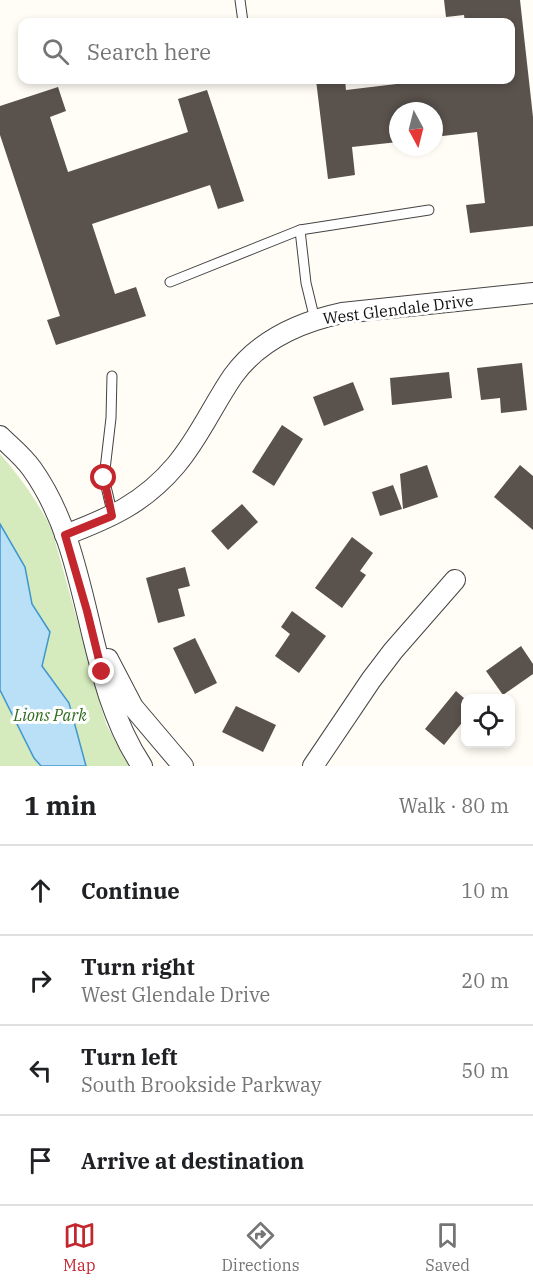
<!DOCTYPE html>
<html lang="en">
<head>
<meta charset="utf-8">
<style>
  body { margin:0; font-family:"IBM Plex Serif",serif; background:#f6f6f6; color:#202124 }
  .controls { position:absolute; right:18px; bottom:18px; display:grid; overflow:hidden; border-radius:12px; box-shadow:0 3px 9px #0003 }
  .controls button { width:54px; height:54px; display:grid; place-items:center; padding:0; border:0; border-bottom:2px solid #e0e0e0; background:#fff; color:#202124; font:30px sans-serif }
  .compass { position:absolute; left:389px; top:102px; width:54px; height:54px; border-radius:50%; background:#fff; box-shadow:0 3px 9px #0003; rotate:173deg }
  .stop { position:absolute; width:18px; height:18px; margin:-14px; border:4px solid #c4262e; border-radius:50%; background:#fff }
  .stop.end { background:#c4262e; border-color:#fff; box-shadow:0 2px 6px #0008 }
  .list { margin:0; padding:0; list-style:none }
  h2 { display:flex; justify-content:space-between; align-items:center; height:78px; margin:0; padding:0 24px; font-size:26px }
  h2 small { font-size:20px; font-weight:400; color:#757577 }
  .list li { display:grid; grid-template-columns:39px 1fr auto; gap:18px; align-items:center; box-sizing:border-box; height:90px; padding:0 24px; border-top:2px solid #e0e0e0 }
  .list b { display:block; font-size:22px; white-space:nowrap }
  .list p { margin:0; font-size:20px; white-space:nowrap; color:#757577 }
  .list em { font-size:20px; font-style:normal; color:#757577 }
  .icon { flex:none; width:33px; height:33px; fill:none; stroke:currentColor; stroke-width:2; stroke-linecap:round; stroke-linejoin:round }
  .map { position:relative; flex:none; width:533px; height:766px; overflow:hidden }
  .search { position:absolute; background:#fff; box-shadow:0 3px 9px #0003; left:18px; right:18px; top:18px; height:66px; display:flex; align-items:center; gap:15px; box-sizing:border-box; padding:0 21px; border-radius:12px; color:#757577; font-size:22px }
  .sheet { height:438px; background:#fff }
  nav { display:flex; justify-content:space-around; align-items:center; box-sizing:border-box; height:84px; border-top:2px solid #e0e0e0; background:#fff; font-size:16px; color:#757577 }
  nav a { display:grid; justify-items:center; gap:3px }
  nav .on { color:#c4262e }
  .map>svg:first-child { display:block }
</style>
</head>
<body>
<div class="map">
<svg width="533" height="766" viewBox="0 0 533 766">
  <rect width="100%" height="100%" fill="#fffdf5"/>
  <path fill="#d5ebbd" d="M0,454C21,478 38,502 52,530L106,724L129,766H0Z"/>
  <path fill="#b9e0f7" stroke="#3f96cf" stroke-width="1.5" d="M0,524L25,567L32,604L50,632L42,666L69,703L86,766H41L34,758L0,690Z"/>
  <g fill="#5a524d">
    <path d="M444,0H520L533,117V226L470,233L466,205L485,203L477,132L434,137V111H398V142L352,147L355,175L328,179L316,80H345L346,90L430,80H510V22H465L464,15L446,17Z"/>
    <path d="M58,87L66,111L50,117L68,172L188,132L178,99L207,90L244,201L218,209L210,185L92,224L115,294L136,287L146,316L56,345L47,320L60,316L0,135V106Z"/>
    <path d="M522,363L527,410L501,413L500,398L481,400L477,368Z"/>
    <path d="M449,372L452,398L392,405L390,378Z"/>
    <path d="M353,382L364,410L324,426L313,397Z"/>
    <path d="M282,425L303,439L274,486L252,472Z"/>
    <path d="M427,465L438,497L403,509L400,474Z"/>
    <path d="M520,465L533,476V530L494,497Z"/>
    <path d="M393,485L402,509L380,516L372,492Z"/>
    <path d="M242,504L258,522L228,550L211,531Z"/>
    <path d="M352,537L373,553L360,571L366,575L342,608L315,588Z"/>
    <path d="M185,567L190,586L178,589L185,616L158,623L146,578Z"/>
    <path d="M292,611L326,636L299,673L275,656L290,634L281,627Z"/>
    <path d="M195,638L217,683L195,694L173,648Z"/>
    <path d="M521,646L533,664V674L503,695L486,671Z"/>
    <path d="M456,691L465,699V719L444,745L425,729Z"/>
    <path d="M236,706L276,725L263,752L222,732Z"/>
  </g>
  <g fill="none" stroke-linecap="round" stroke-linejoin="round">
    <g stroke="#444" stroke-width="11">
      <g id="service">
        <path d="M240,0L243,22"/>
        <path d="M300,230L429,210"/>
        <path d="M170,282L300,230L306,283L315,320"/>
        <path d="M112,376L111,418L104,478L113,516"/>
      </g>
    </g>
    <g stroke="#444" stroke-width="22">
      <g id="minor">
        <path d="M0,436C11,447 23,456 32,469C94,556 83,678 142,766"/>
        <path d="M65,535C110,518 144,503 176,465C199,438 213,405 233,376C259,340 300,322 342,313L533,293"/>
        <path d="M108,659L133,707L183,766"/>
        <path d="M313,766L371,680L393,651L455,580"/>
      </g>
    </g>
    <use href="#service" stroke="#fff" stroke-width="9"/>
    <use href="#minor" stroke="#fff" stroke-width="20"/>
  </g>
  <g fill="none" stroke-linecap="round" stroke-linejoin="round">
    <path stroke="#c4262e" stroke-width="8" d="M102,672L87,611L65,535L112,516L104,478"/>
  </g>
  <g text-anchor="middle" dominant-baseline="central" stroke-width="6" stroke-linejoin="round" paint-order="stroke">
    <g font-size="16" fill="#111" stroke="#fff">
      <text transform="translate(398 309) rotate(-7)">West Glendale Drive</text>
    </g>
    <g font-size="16" font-style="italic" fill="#2f6b1f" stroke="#fff">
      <text x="50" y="715">Lions Park</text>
    </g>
  </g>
</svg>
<div class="controls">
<button><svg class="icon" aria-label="locate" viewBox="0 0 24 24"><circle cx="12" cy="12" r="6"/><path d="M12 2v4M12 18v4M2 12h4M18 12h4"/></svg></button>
</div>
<svg class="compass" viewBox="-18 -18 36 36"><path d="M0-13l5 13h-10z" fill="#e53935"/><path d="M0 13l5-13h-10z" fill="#757577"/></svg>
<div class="stop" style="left:104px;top:478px"></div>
<div class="stop end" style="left:102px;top:672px"></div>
<div class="search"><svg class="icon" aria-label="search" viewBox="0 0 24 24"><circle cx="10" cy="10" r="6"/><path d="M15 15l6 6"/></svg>Search here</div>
</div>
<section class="sheet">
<h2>1 min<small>Walk · 80 m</small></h2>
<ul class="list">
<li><svg class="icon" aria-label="ahead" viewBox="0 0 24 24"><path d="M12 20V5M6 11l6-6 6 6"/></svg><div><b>Continue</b></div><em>10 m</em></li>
<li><svg class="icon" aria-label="right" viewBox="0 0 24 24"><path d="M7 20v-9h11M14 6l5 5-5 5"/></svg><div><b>Turn right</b><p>West Glendale Drive</p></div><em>20 m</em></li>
<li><svg class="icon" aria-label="left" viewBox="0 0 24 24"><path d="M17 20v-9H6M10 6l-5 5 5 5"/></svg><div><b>Turn left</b><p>South Brookside Parkway</p></div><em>50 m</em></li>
<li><svg class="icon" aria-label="arrive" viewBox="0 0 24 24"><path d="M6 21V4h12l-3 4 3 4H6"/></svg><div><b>Arrive at destination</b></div></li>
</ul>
</section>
<nav>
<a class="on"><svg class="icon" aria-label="map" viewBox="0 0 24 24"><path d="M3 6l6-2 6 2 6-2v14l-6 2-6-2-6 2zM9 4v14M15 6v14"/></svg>Map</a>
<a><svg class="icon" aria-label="directions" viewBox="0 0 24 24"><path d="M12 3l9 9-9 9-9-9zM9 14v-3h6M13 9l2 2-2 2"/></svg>Directions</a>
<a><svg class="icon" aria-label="saved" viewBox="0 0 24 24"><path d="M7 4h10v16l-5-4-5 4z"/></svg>Saved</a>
</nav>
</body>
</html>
